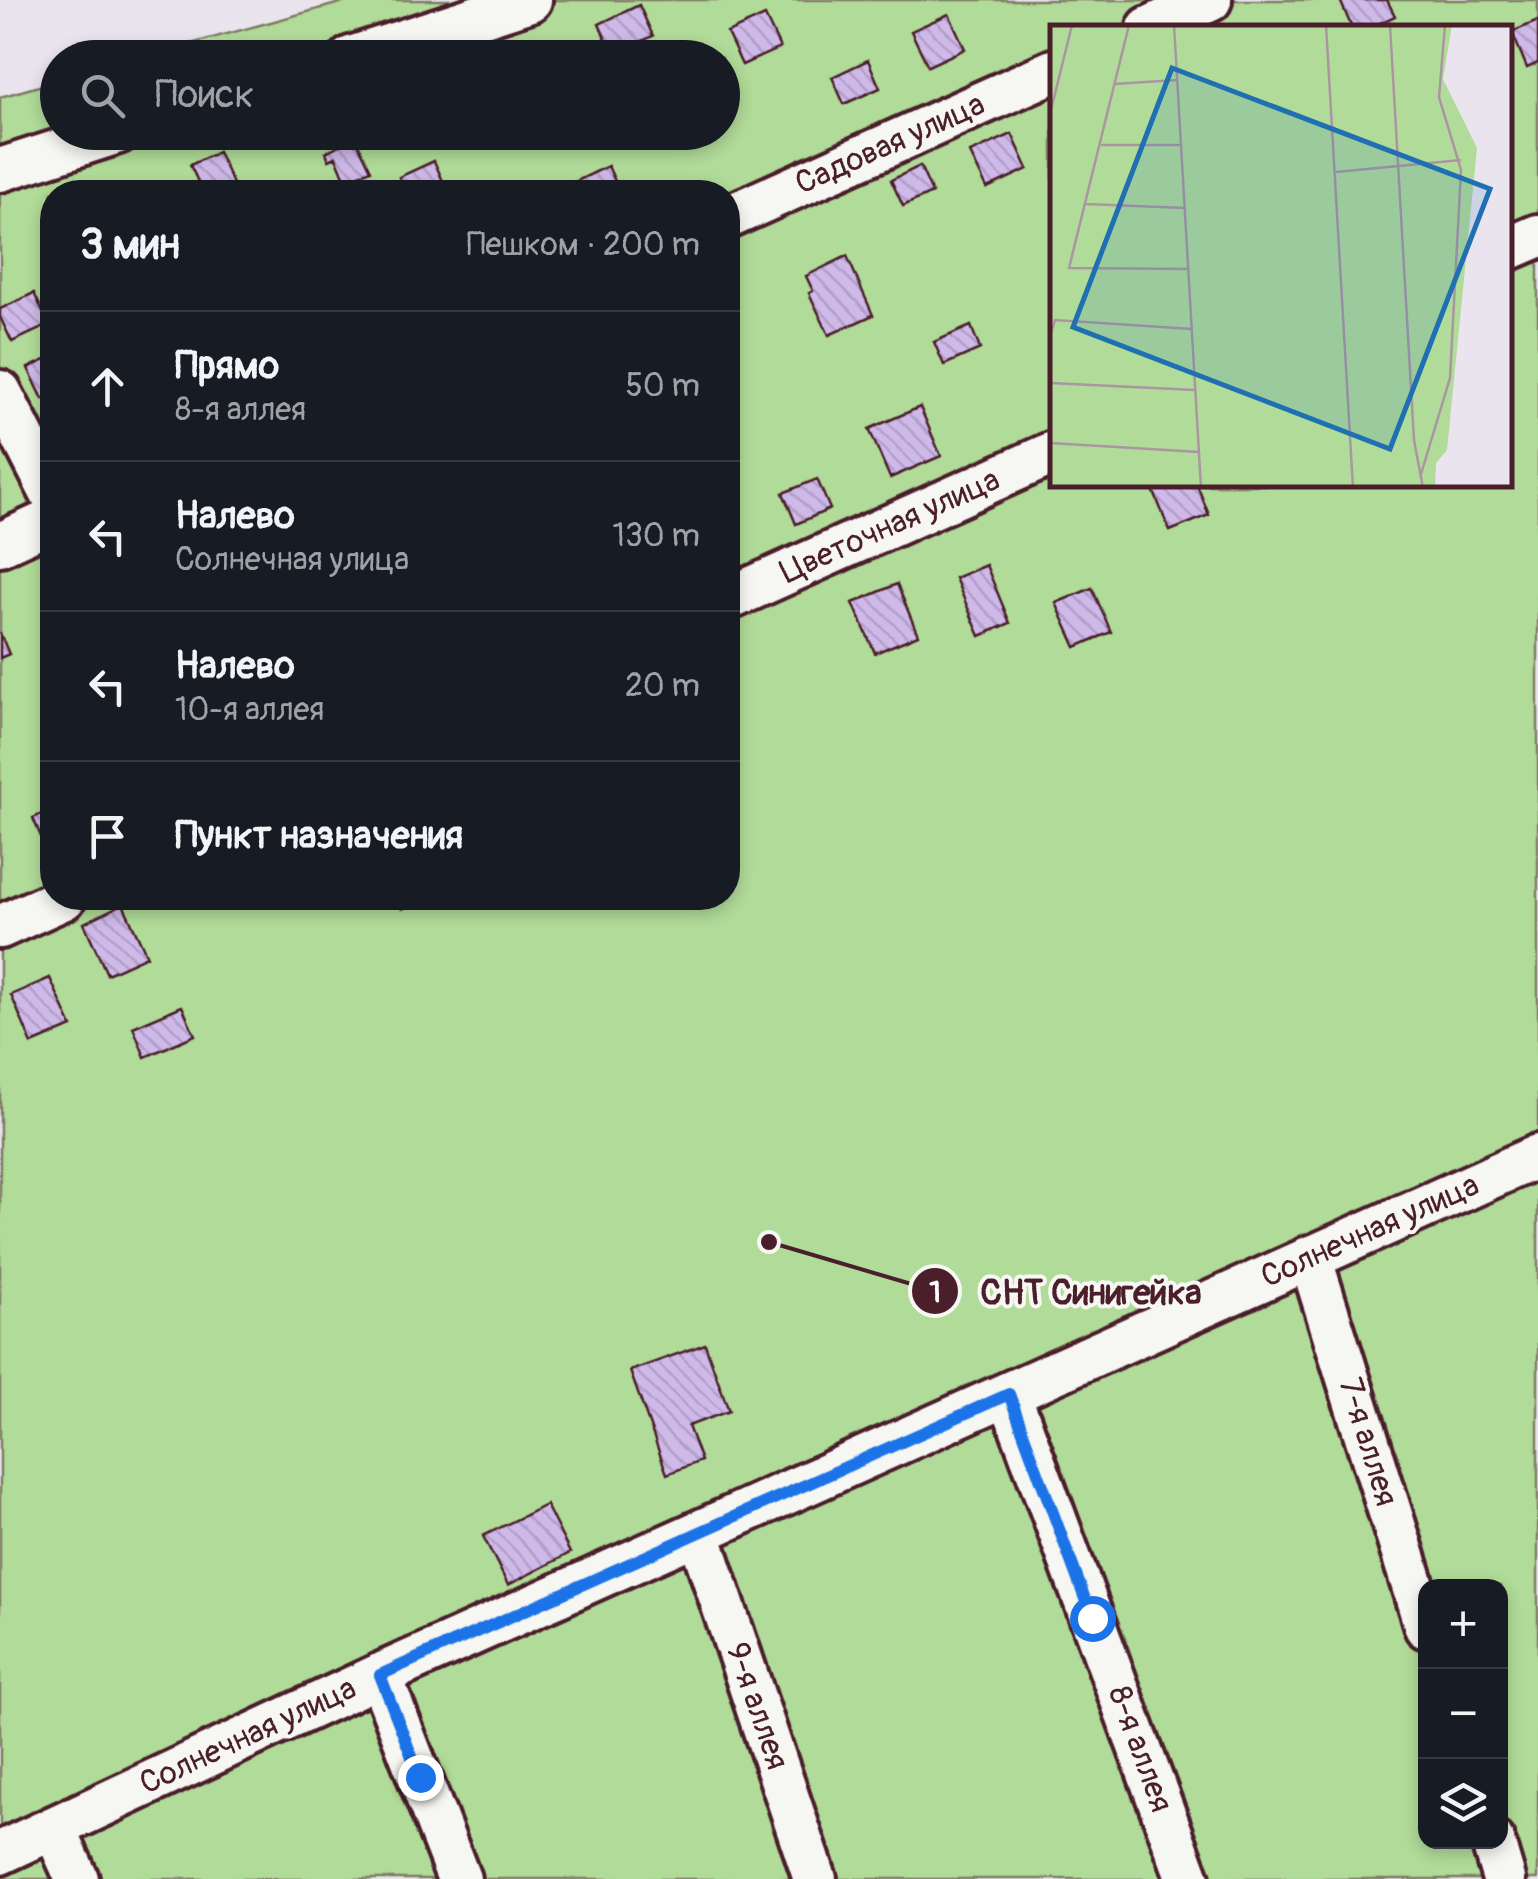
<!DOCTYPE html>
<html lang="ru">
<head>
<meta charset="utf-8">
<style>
  body { margin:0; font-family:Pangolin,sans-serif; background:#20242c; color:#f1f3f6 }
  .controls { position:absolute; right:30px; bottom:30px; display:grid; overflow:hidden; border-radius:20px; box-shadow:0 5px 15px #0003 }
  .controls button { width:90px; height:90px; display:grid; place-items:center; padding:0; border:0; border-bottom:2px solid #363941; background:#171b24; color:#f1f3f6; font:50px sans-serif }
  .stop { position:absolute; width:30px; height:30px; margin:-22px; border:8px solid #1a73e8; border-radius:50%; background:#fff }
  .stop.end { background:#1a73e8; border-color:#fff; box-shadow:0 2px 10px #0008 }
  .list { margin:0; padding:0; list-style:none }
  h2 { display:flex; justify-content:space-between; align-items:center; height:130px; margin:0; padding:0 40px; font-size:42px }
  h2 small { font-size:32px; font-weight:400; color:#9ea1a6 }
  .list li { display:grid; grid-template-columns:65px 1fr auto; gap:30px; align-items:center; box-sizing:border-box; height:150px; padding:0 40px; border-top:2px solid #363941 }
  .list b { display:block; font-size:38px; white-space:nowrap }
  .list p { margin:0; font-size:32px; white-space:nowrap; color:#9ea1a6 }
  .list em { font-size:32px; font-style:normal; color:#9ea1a6 }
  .icon { flex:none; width:55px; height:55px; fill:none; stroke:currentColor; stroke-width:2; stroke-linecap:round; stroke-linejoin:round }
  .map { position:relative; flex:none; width:1538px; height:1879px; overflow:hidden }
  .search { position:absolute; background:#171b24; box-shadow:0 5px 15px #0003; left:40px; top:40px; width:700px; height:110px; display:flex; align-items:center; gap:25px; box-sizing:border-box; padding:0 35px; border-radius:55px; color:#9ea1a6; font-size:38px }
  .panel { position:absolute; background:#171b24; box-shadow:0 5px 15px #0003; left:40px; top:180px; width:700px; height:730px; border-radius:40px }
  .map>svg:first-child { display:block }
</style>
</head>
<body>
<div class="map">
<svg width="1538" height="1879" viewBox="0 0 1538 1879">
  <defs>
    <pattern id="building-back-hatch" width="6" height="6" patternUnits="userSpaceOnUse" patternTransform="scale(2.5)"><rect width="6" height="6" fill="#ceb9e9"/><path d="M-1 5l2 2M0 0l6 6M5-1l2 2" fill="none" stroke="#b29fc8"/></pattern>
  </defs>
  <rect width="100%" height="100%" fill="#eae4ef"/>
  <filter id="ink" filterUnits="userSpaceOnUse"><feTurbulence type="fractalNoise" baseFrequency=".01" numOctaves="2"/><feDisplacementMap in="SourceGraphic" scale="20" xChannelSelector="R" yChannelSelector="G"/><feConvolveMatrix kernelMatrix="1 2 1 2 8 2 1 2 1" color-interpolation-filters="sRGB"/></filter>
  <g filter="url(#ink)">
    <path fill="#b1db98" stroke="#7e7d62" stroke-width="2.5" fill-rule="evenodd" d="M351,0H1538V1879H0V97L57,81L58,132H722V58L143,57ZM1053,28H1510V485H1053ZM52,192H728V898H52ZM1426,1586H1500V1842H1426Z"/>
    <g fill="url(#building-back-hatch)" stroke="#4a1f2b" stroke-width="2.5">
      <path d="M1340,0H1387L1395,16L1370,28H1352Z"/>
      <path d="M639,5L653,36L613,55L599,24Z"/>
      <path d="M949,14L965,49L928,66L911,31Z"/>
      <path d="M765,16L780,48L742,65L727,33Z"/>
      <path d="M1538,21V63L1527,68L1512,32Z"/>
      <path d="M868,60L880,88L844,104L832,77Z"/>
      <path d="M1012,134L1028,169L987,188L970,153Z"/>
      <path d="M355,137L371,170L346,181L336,157L329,160L326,152Z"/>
      <path d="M218,152L234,186L220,192H203L190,165Z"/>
      <path d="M434,161L448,192H406L399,177Z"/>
      <path d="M608,166L620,192H564L562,188Z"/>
      <path d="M920,166L932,193L903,206L891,180Z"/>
      <path d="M847,256L873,315L829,335L809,293L813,291L806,276Z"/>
      <path d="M34,293L49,325L12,342L0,317V309Z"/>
      <path d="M971,326L980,349L944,365L934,342Z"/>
      <path d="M52,357V395L43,399L28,368Z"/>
      <path d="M920,407L941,456L890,478L869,429Z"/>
      <path d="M728,450L740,477L728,482Z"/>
      <path d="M817,479L830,509L796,524L783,493Z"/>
      <path d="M1151,485H1197L1209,515L1170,531Z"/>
      <path d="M986,565L1010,623L980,636L955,578Z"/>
      <path d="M897,584L918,635L875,653L853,603Z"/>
      <path d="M1092,588L1111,632L1076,647L1056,603Z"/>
      <path d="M0,633L9,654L0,658Z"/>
      <path d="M52,809V851L48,853L33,818Z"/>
      <path d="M397,898H429L402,909Z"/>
      <path d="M123,904L147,956L107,974L84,923Z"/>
      <path d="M50,978L72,1027L32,1044L11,995Z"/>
      <path d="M182,1006L195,1035L145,1057L133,1027Z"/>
      <path d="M705,1344L729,1411L688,1426L701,1461L667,1474L630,1371Z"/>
      <path d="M546,1505L570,1553L508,1585L483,1536Z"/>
    </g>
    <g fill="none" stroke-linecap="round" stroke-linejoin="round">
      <g stroke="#4a1f2b" stroke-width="50">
        <g id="minor">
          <path d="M1149,28L1210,0"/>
          <path d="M351,58L530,0"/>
          <path d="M0,170L118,132"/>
          <path d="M728,217L1053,71"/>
          <path d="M1510,248L1538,236"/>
          <path d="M0,392L52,494"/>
          <path d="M0,544L52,520"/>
          <path d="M728,599L1053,453"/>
          <path d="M0,927L64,898"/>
          <path d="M1310,1257L1426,1627"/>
          <path d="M1009,1394L1188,1879"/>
          <path d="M699,1534L815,1879"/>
          <path d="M380,1675L459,1879"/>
          <path d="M54,1828L77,1879"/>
          <path d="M1493,1842L1504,1879"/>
          <path d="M0,1853L380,1675L1538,1156"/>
        </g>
      </g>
      <use href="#minor" stroke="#f6f6f2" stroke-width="42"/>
    </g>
  </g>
  <g fill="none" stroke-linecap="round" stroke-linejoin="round" filter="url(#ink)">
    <path stroke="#1a73e8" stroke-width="12" d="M420,1777L380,1675L1009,1394L1092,1618"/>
  </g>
  <g text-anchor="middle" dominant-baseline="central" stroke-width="8" stroke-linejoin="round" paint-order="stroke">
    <g font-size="32" fill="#4a1f2b" stroke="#f6f6f2">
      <text transform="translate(890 144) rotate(-24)">Садовая улица</text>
      <text transform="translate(890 526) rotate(-24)">Цветочная улица</text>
      <text transform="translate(1370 1231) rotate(-24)">Солнечная улица</text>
      <text transform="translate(1368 1442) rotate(73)">7-я аллея</text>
      <text transform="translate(757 1706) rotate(71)">9-я аллея</text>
      <text transform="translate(248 1736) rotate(-25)">Солнечная улица</text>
      <text transform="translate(1140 1749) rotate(70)">8-я аллея</text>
    </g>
  </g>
  <g transform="translate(1050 25)">
    <rect width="462" height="462" fill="#eae4ef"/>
    <path d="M0,0H402L393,54L427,123L397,425L386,438L385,462H0Z" fill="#b1db98"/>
    <path fill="none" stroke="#aa95a1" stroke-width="2.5" d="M79,0L19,243L139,244M124,0L151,463M276,0L303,463M340,0L364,415L373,463M64,59L127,55M0,89L22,0M51,120H132M286,147L411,135M36,179L135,183M0,312L5,295L142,304M0,358L145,365M0,418L149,427M371,449L400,353L411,145L389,72L395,0"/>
    <path fill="#1f6fb2" fill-opacity="0.15" stroke="#1f6fb2" stroke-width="5" d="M122,43L440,164L340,424L23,302Z"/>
    <rect width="462" height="462" fill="none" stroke="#4a1f2b" stroke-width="5"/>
  </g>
  <path fill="none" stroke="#4a1f2b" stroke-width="4" d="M769 1242L935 1291"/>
  <g fill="#4a1f2b" stroke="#f6f6f2" stroke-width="4">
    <circle cx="769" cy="1242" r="10"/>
    <circle cx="935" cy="1291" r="25"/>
  </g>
  <g font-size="30" text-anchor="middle" font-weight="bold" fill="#fff">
    <text x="935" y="1302">1</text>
  </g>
  <g font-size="35" text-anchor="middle" font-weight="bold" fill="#4a1f2b" stroke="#f6f6f2" stroke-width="8" stroke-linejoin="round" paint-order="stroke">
    <text x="1091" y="1304">СНТ Синигейка</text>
  </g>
</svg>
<div class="controls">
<button>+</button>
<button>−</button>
<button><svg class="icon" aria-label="layers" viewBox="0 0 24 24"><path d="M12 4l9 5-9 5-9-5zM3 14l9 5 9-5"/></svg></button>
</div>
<div class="stop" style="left:1092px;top:1618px"></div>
<div class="stop end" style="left:420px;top:1777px"></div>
<div class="search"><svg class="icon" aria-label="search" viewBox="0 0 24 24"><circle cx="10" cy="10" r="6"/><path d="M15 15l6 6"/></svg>Поиск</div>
<section class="panel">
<h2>3 мин<small>Пешком · 200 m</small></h2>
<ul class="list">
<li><svg class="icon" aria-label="ahead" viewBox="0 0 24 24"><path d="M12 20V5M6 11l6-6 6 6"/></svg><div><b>Прямо</b><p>8-я аллея</p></div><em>50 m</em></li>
<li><svg class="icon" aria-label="left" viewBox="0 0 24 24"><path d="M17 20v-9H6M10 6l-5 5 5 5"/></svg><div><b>Налево</b><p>Солнечная улица</p></div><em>130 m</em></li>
<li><svg class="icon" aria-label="left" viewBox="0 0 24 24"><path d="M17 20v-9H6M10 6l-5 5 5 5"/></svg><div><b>Налево</b><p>10-я аллея</p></div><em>20 m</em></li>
<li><svg class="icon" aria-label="arrive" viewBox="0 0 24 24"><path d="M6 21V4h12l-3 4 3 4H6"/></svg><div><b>Пункт назначения</b></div></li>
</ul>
</section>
</div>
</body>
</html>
